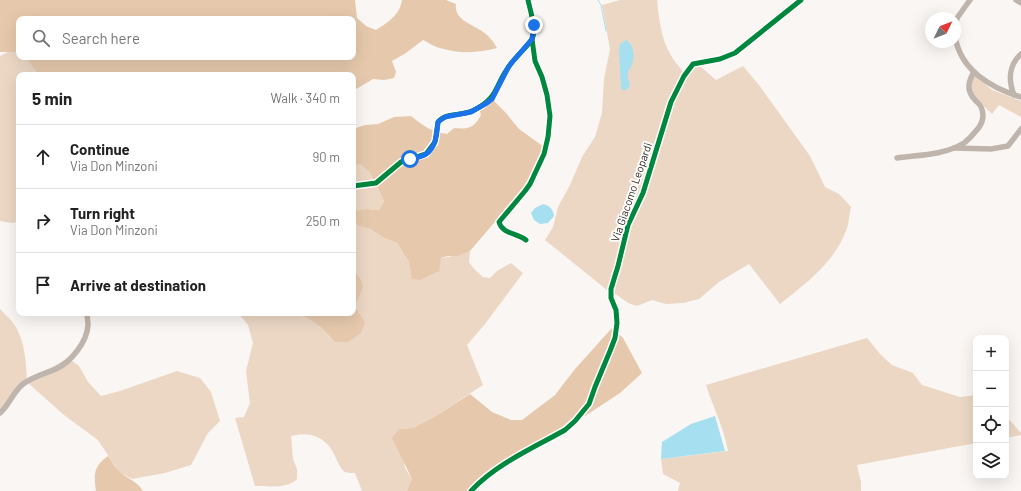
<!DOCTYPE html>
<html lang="en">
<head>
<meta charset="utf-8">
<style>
  body { margin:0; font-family:Barlow,sans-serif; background:#f6f6f6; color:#222 }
  .controls { position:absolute; right:12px; bottom:12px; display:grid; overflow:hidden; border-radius:8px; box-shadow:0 4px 16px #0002 }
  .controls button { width:36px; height:36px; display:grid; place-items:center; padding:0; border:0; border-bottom:1px solid #e0e0e0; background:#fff; color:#222; font:20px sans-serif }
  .compass { position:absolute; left:925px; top:12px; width:36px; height:36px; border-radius:50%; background:#fff; box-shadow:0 4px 16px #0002; rotate:47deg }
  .stop { position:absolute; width:12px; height:12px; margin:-9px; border:3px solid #1a73e8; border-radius:50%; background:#fff }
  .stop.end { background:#1a73e8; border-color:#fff; box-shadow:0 1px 4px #0008 }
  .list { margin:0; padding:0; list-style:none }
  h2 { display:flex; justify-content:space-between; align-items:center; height:52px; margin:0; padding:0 16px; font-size:17px }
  h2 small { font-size:13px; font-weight:400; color:#767676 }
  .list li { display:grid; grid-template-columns:26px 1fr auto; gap:12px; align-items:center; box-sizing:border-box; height:64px; padding:0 16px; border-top:1px solid #e0e0e0 }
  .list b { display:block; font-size:15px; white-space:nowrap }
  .list p { margin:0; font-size:13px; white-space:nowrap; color:#767676 }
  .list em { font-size:13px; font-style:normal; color:#767676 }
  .icon { flex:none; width:22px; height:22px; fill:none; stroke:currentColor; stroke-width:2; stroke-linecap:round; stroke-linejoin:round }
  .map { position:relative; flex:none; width:1021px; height:491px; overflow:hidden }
  .search { position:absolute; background:#fff; box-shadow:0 4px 16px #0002; left:16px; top:16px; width:340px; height:44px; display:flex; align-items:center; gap:10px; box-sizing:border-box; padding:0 14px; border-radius:8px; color:#767676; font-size:15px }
  .panel { position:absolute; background:#fff; box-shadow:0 4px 16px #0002; left:16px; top:72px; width:340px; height:244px; border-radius:8px }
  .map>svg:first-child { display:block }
</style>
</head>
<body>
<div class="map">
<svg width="1021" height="491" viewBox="0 0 1021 491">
  <rect width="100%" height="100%" fill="#f9f6f3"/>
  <g fill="#ebd7c4">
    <path d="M620,0H657C660,29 663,52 685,73L691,62L700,66L716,80L743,66L759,85L810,156L825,187L839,194L851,207C849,215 849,224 846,231C833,264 806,283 780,304L749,264L719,282L699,299L683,303L666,304L652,300L637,306L628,303L617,295L607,290L545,240L553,227L558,207L570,185L582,157L595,137L602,113L604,79L610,49L602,5Z"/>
    <path d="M10,51L19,52V57H25L39,75H19V222L12,223L0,221V56Z"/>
    <path d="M974,75L992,90L1021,101V117L999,105L992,114L973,96L969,85Z"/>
    <path d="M361,163L370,173L384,201L379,210L366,209L359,226L370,229L384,238L397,243L409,262C430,260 451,258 470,251L469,262L474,269L483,277L490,278L497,271L511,263L523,273L485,324L467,345L483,385L434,417L413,428L399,429L405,468L412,479L407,490L405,491H362L355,473C352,473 348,473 345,472C340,468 338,462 335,456C326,437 311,431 291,436L293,459L297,469V479C288,489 268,486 255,486L235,418L244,417L250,403L246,371L253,343L248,325L238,313C280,313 305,305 334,342L365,322L355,306C364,286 368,287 353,269V165Z"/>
    <path d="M0,309C4,313 9,318 13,323C25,339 26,362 27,381L68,358L79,366L88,382L101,396L120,391L177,371L200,378L211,392L220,421L208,433L191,465L165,473L132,479L119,472L98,440L64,415L27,382L0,412Z"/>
    <path d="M867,338L880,354L892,365L913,373L922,385L960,397L976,395V443L857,465L861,482V491H678L680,483L663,474L661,459L728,451C724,428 713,407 706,385Z"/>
    <path d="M1006,416L1021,433V435L1006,438Z"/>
  </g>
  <g fill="#e6c9ad">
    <path d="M0,0H355L357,18L366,26L376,30C387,23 400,15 402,0H446L456,4C454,20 472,24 482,31C489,36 493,41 497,48C479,53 459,54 440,48C434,47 428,42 423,40L406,53L392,61L396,72L394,78L384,80L373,79L353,91V75H39L25,57H353V19H19V52H0Z"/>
    <path d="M492,99L506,113L519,129L544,147L543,153L523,189L470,251L457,256H448L441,258L439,271L420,280L412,279L409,262L397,243L384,238L370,229L359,226L353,220L356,211L366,209L379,210L384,201L370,173L361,164L353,165V129L365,125L378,124L394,117L411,116C423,126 432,132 447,134L454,128C469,129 473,129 481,115L479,108Z"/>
    <path d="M353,269C368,287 364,286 355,306L365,322L361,333L348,342H334C323,327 311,319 294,313H353Z"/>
    <path d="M612,328L623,338L642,373L620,393L585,416L545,440L498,465L469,491H405L407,490L412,479L392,438L399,429L413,428L434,417L470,394L492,412L511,420H522L555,395L575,369Z"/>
    <path d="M108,456C112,461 115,468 120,472C128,479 137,481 143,491H96C94,474 93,467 108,456Z"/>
  </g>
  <g fill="#a6e0f0">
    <path d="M626,40C635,45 635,59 631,67C630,69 628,71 628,73C626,80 634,85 626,90H622L621,88L619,52L620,44Z"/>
    <path d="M543,204C550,206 553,209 554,216L548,223L540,224L534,220L531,213L535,208Z"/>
    <path d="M715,416L725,451L661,459L662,442L691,424Z"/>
  </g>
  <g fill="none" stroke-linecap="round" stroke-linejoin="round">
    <path stroke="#a6e0f0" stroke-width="1" d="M598,0L601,5L606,31"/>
    <g stroke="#c0b5ac" stroke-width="5.5">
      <path d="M1016,0L1021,3"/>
      <path d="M955,26L957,18L970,0"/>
      <path d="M955,36C960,70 991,88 1021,97"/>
      <path d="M1014,95C1008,80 1009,65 1021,54"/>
      <path d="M954,148L991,149L1008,146L1021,129"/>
      <path d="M897,158C919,155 945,155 964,143C968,140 972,136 975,132C982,125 985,116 981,107C980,104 977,102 975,100C966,90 968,82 974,72"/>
      <path d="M353,186L376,183L401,162L426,154L435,142L438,122C446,112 462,116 472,111C500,98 494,85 510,65C515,57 528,47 532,39C537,30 530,10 528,0"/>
      <path d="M526,240C517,233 502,234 499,222L525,191L530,184L544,154L548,137L550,116L547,95L542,77L535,61L532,39"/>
      <path d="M0,413C9,405 13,392 23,384C32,377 46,373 56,369C71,362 87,342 88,325C88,321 87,317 87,313"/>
      <path d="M471,491C496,464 533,448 565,430L575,421L589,404L595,387L610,351L615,338L617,323L616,310L611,298V289L618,266L628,225L643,193L671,102L684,76L693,64L720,59L735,53L801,0"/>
    </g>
    <g stroke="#fff" stroke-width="8">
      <g id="cycleway">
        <path d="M353,186L376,183L401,162L426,154L435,142L438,122C446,112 462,116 472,111C500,98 494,85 510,65C515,57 528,47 532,39C537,30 530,10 528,0"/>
        <path d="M526,240C517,233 502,234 499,222L525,191L530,184L544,154L548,137L550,116L547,95L542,77L535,61L532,39"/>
        <path d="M471,491C496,464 533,448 565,430L575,421L589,404L595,387L610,351L615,338L617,323L616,310L611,298V289L618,266L628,225L643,193L671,102L684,76L693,64L720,59L735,53L801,0"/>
      </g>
    </g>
    <use href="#cycleway" stroke="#00873e" stroke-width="5"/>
  </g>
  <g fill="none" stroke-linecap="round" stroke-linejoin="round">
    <path stroke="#1a73e8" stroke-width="5" d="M410,159C415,158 422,157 426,154C436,148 437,133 438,122L445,117L471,112L487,103L492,99L509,66L532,39L534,25"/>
  </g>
  <g text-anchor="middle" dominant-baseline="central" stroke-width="4" stroke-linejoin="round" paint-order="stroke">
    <g font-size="11" fill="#281e15" stroke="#fff">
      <text transform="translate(631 192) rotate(-71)">Via Giacomo Leopardi</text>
    </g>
  </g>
</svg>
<div class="controls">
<button>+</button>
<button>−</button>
<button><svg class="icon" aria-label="locate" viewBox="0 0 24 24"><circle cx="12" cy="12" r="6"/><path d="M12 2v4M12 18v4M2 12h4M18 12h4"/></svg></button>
<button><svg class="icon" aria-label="layers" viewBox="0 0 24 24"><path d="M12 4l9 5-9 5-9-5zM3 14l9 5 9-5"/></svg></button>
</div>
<svg class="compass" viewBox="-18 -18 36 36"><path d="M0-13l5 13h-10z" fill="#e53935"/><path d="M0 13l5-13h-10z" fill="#767676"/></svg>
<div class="stop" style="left:410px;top:159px"></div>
<div class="stop end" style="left:534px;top:25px"></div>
<div class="search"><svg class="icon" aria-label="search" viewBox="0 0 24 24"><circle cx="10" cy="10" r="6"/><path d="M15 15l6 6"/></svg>Search here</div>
<section class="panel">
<h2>5 min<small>Walk · 340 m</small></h2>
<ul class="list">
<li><svg class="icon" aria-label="ahead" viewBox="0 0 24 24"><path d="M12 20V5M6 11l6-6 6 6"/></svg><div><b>Continue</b><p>Via Don Minzoni</p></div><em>90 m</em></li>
<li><svg class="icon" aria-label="right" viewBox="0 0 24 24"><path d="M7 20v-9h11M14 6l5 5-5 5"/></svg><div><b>Turn right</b><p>Via Don Minzoni</p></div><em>250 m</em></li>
<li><svg class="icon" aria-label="arrive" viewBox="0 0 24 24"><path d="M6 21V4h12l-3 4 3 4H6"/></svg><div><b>Arrive at destination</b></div></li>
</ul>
</section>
</div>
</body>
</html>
